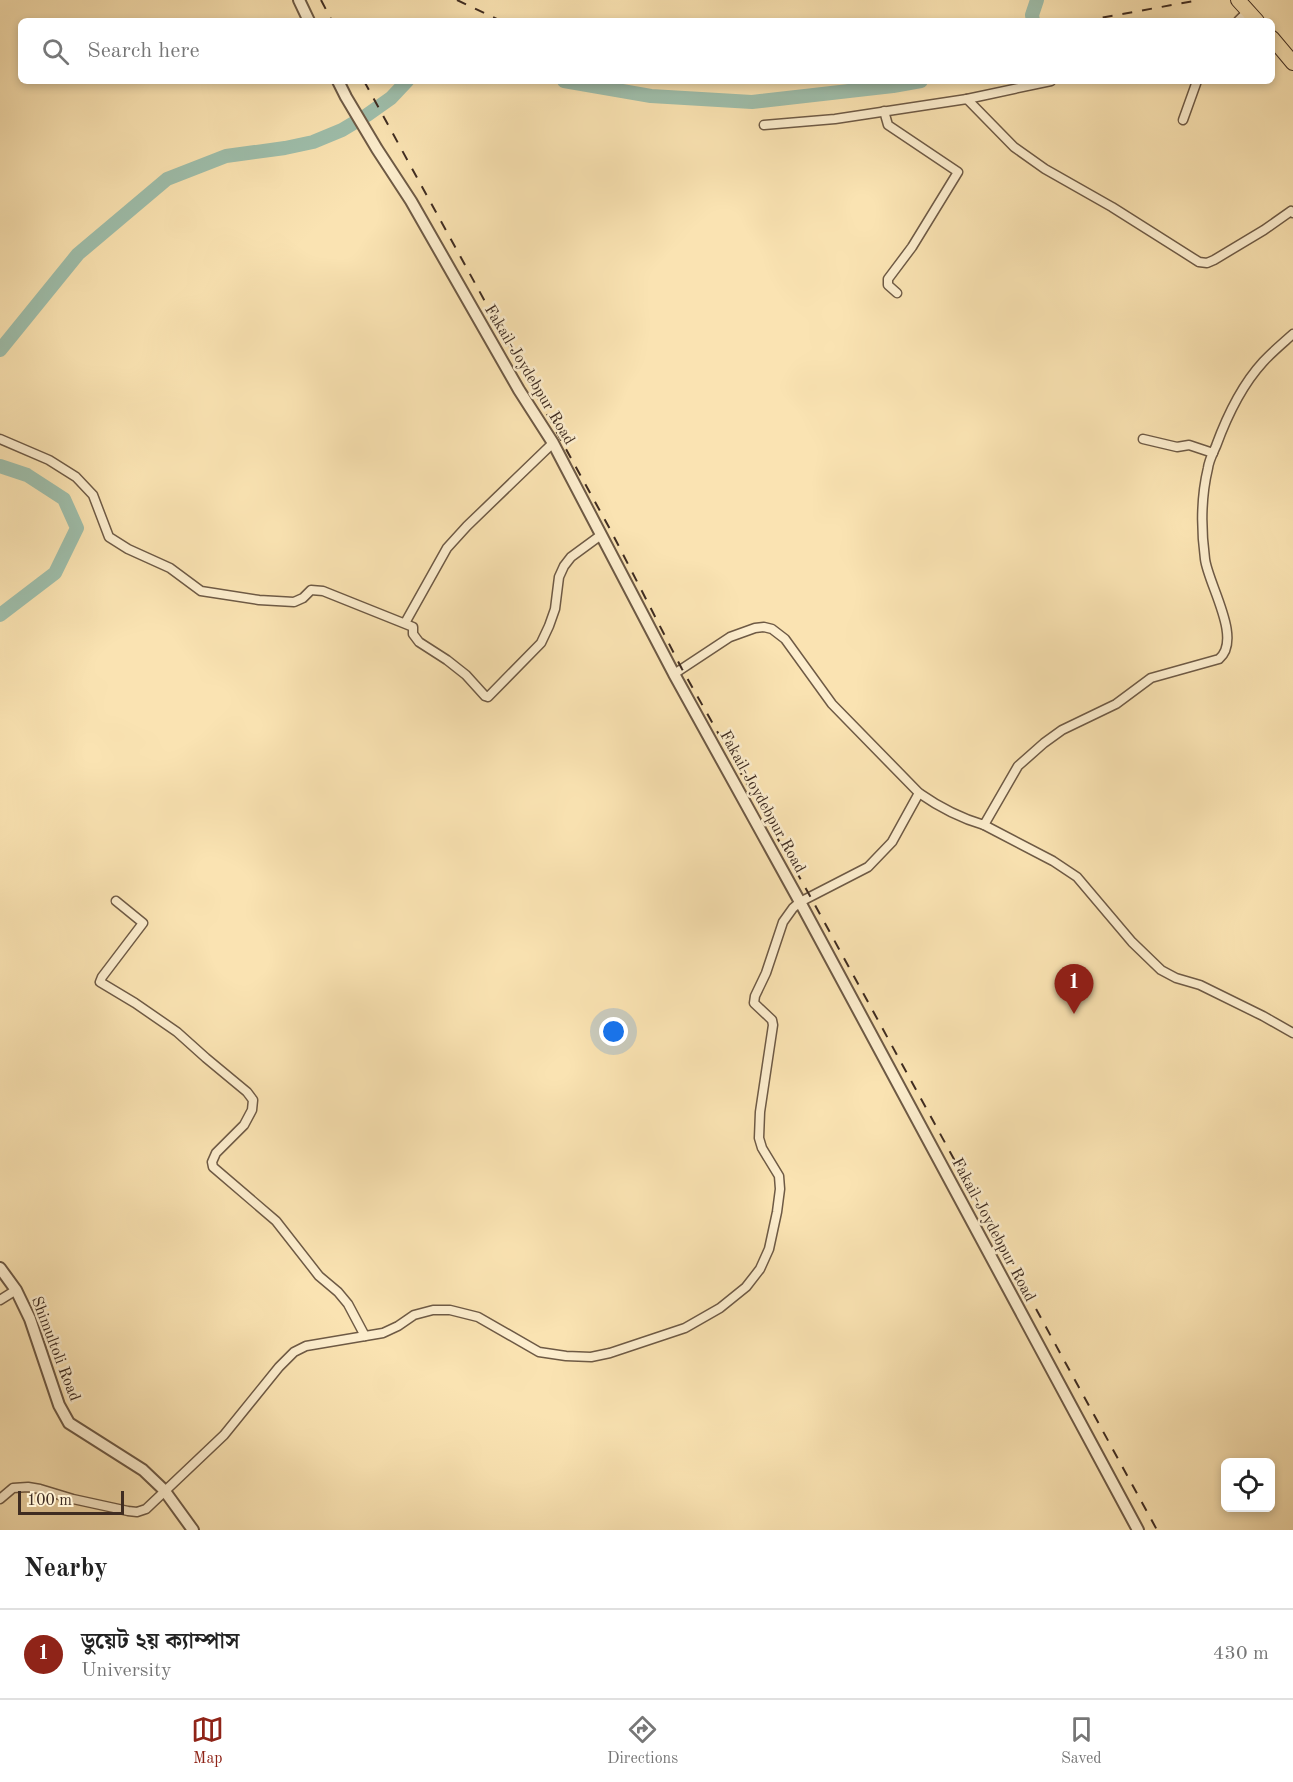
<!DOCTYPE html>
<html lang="en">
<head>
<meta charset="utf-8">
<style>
  body { margin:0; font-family:"Old Standard TT","Noto Serif Bengali",serif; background:#f6f6f6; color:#222 }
  .controls { position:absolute; right:18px; bottom:18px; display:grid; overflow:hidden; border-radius:9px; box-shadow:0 3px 9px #0003 }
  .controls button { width:54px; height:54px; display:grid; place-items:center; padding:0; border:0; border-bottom:2px solid #e0e0e0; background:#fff; color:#222; font:30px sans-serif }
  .scale { position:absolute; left:18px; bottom:15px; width:106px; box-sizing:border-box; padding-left:6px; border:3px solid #3f2c21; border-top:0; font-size:16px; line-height:21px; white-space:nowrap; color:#3f2c21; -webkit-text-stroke:4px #fcedcd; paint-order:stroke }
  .you { position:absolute; left:614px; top:1032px; width:21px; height:21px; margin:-15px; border:4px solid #fff; border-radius:50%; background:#1a73e8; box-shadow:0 0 0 9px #1a73e833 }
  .badge { display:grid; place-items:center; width:39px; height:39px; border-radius:50%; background:#8f2418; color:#fff; font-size:20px; font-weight:700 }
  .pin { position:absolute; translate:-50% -50px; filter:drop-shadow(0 2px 3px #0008) }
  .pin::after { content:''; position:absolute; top:32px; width:21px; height:18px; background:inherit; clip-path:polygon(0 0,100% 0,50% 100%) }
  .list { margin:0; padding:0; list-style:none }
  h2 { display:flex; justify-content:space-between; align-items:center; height:78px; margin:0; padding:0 24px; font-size:26px }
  h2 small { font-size:20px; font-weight:400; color:#767676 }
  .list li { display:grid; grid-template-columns:39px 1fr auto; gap:18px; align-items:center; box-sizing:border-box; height:90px; padding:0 24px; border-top:2px solid #e0e0e0 }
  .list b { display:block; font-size:22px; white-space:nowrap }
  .list p { margin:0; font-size:20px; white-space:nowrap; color:#767676 }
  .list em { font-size:20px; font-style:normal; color:#767676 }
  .icon { flex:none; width:33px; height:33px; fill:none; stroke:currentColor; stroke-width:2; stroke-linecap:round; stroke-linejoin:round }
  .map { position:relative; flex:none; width:1293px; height:1530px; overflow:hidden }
  .search { position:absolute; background:#fff; box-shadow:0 3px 9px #0003; left:18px; right:18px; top:18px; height:66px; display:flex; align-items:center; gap:15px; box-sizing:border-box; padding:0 21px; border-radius:9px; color:#767676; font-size:22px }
  .sheet { height:168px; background:#fff }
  nav { display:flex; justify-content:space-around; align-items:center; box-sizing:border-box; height:84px; border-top:2px solid #e0e0e0; background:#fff; font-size:16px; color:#767676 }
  nav a { display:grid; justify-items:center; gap:3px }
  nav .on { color:#8f2418 }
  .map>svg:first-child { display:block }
</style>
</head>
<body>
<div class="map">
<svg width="1293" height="1530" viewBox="0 0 1293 1530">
  <rect width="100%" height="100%" fill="#fae3b2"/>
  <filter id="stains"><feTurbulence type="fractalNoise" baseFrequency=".00333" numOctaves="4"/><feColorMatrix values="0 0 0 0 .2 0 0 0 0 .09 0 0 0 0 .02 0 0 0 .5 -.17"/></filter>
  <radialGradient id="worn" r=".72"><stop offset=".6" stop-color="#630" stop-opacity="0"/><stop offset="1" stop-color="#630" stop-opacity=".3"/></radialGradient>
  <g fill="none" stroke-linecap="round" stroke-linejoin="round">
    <g stroke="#9ebeab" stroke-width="14">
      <path d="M1033,21L1032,15L1037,0"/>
      <path d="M564,81L651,96L752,102L893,86L921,81"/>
      <path d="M0,350L78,254L167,179L226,156L285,148L313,142L342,130L367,115L391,98L407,81"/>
      <path d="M0,466L27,475L64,499L77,528L55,573L0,615"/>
    </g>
    <g stroke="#6e5a45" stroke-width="11">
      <g id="minor">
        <path d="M1238,21L1248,11"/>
        <path d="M967,99L1051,81"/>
        <path d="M884,111L888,125L958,172L912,247L888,279V285L897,293"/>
        <path d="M1183,120L1197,81"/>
        <path d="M764,125L835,119L967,99L1014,147L1045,169L1112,207L1199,262L1207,263L1214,260L1264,230L1291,211L1293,213"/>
        <path d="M0,439L49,460L76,477L93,495L109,537L128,549L170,568L201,591L259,600L294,602L303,598L311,590L323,591L413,627V634L419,642L447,660L466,675L485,696L488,697L541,643L549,626L555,609L559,577L564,566L571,557L601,535"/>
        <path d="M1143,439L1177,447L1189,445L1213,453"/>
        <path d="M405,623L447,548L467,526L553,443"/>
        <path d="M674,674L730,637L755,628L764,627L772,629L785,639L832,704L919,793C939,807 960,818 984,825L1018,766L1044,743L1062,730L1116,704L1151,678L1219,659C1243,639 1208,584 1205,559C1201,529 1201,497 1208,468C1209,460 1213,453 1216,446C1227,416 1241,386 1263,362C1272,352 1283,343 1293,334"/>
        <path d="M984,825L1053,861L1077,877L1132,942L1161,970L1176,978L1200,985L1263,1016L1293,1033"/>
        <path d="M116,901L143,923L102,977L100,982L135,1003L177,1032L206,1058L247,1092L253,1100L252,1110L244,1125L216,1153L212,1162L213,1167L276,1221L319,1276L338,1292L348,1304L365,1336"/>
        <path d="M0,1300L16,1290"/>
        <path d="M0,1499L13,1488L28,1487L40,1489L73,1499L128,1511L137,1512L146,1509L224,1435L279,1367L294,1352L306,1346L383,1333L398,1326L414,1315L433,1310H450L478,1317L539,1352L566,1356L591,1357L610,1353L685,1328L720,1308L746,1287L760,1269L769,1249L777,1212L780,1189L779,1176L762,1148L759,1138L760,1112L773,1025L772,1020L754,1003L755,996L766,973L783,922L793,908L800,902L868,867L892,842L919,793"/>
      </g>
    </g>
    <g stroke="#6e5a45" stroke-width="14">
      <g id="tertiary">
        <path d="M299,0L309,21"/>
        <path d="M338,81L346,97L377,149L411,201L519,390L553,443L674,674L800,902L1138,1530"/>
        <path d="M0,1268L16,1290L30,1319L59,1405L69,1423L143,1470L164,1490L193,1530"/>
      </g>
    </g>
    <g stroke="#3f2c21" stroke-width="16">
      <g id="primary">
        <path d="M1238,0L1257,21"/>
        <path d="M1272,38L1293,63"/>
      </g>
    </g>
    <use href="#minor" stroke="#fcedcd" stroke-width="8"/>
    <use href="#tertiary" stroke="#fcedcd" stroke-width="10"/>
    <use href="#primary" stroke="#fae3b2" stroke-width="14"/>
    <g stroke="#3f2c21" stroke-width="2" stroke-dasharray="10 10" stroke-linecap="butt">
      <path d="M321,0L332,21"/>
      <path d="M457,0L501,21"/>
      <path d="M1083,21L1200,0"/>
      <path d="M364,81L611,531L682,669L810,896L1157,1530"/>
    </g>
  </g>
  <g text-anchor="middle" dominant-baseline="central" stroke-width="5" stroke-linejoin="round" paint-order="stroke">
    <g font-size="16" fill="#3f2c21" stroke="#fcedcd">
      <text transform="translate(529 375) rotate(59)">Fakail-Joydebpur Road</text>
      <text transform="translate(762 802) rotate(61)">Fakail-Joydebpur Road</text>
      <text transform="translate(993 1230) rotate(62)">Fakail-Joydebpur Road</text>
      <text transform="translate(55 1349) rotate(69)">Shimultoli Road</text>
    </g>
  </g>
  <rect width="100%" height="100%" filter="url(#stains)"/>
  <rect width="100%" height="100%" fill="url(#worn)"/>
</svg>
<div class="controls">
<button><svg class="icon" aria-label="locate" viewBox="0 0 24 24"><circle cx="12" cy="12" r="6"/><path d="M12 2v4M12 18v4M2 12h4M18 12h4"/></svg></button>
</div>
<div class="scale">100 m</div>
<div class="you"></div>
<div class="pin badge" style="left:1074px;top:1014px">1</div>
<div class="search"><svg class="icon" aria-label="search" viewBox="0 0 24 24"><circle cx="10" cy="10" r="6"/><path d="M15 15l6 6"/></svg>Search here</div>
</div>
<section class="sheet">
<h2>Nearby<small></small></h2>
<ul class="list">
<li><span class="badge">1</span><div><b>ডুয়েট ২য় ক্যাম্পাস</b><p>University</p></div><em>430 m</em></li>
</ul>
</section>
<nav>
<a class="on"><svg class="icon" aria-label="map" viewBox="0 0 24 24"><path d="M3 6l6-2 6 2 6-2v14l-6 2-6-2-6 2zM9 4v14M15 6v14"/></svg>Map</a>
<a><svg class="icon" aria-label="directions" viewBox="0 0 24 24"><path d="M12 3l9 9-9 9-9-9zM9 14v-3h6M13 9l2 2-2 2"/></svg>Directions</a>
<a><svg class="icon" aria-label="saved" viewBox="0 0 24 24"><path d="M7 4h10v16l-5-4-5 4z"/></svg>Saved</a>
</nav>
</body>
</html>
